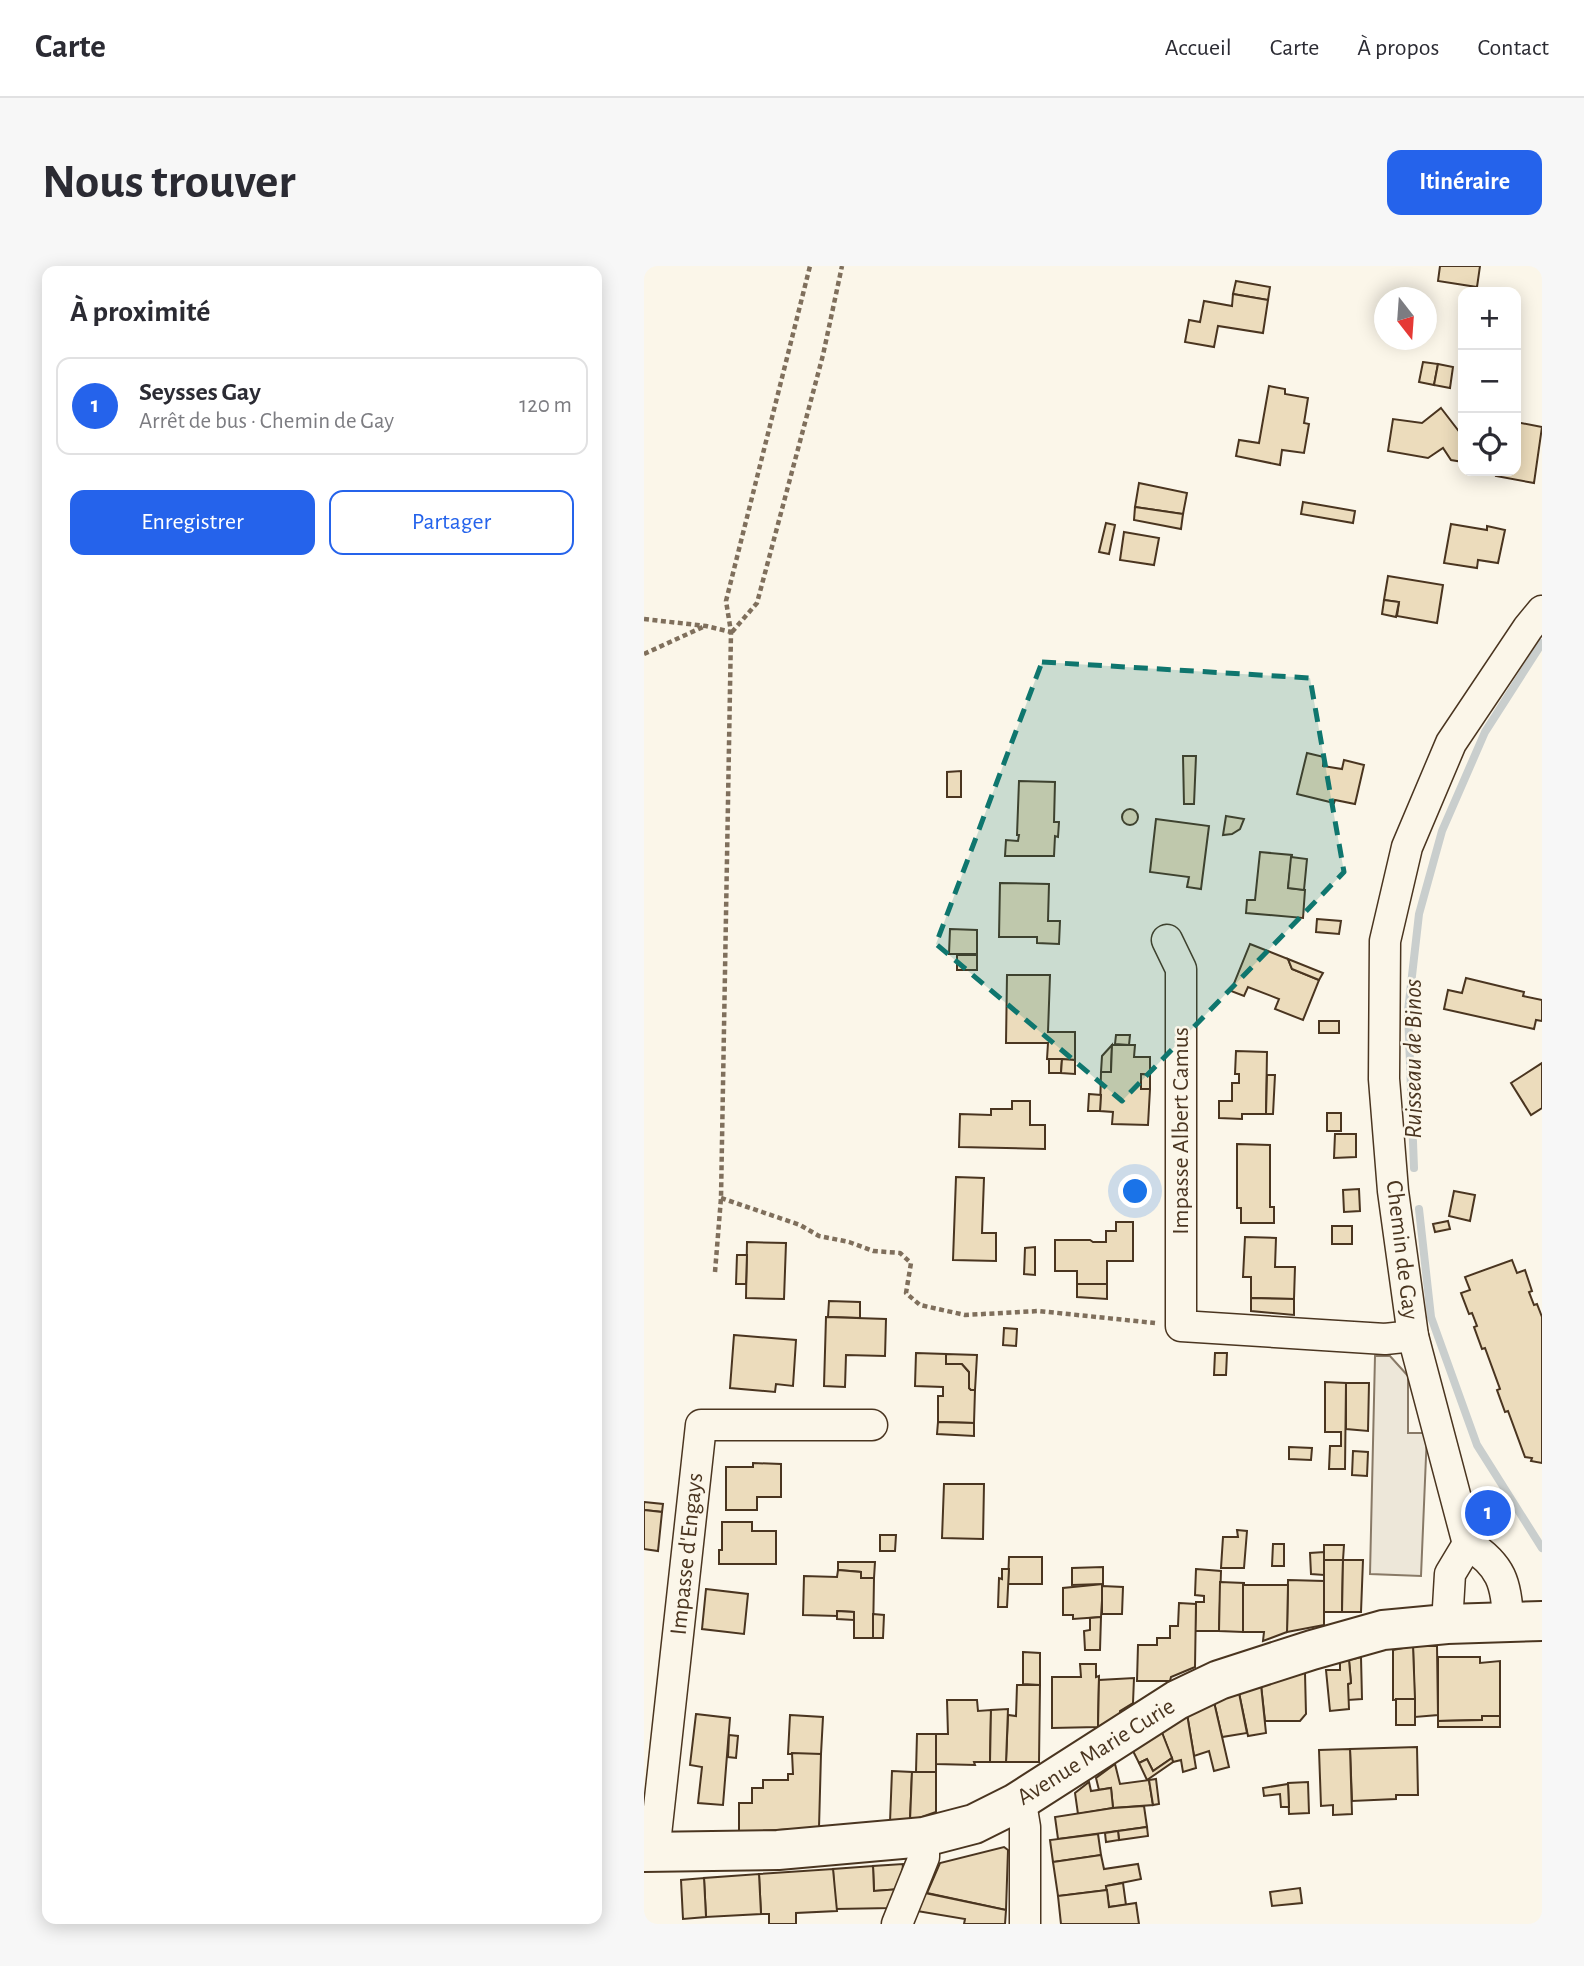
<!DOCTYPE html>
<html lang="fr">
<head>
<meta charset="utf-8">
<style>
  body { margin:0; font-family:"Alegreya Sans",sans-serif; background:#f7f7f7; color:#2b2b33 }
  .controls { position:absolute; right:21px; top:21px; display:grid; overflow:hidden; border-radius:14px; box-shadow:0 4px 18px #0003 }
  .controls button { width:63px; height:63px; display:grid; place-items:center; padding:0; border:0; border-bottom:2px solid #e1e1e2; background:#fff; color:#2b2b33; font:35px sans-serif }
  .compass { position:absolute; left:730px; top:21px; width:63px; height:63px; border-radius:50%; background:#fff; box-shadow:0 4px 18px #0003; rotate:163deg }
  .you { position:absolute; left:492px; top:926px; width:24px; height:24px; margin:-18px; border:5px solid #fff; border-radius:50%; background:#1a73e8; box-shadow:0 0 0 10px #1a73e833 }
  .badge { display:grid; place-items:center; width:46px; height:46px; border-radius:50%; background:#2563eb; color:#fff; font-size:23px; font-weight:700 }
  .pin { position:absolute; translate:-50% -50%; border:4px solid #fff; box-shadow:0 2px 7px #0006 }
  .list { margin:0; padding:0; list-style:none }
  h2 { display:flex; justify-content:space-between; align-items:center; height:91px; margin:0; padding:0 28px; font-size:30px }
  h2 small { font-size:23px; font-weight:400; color:#7c7c81 }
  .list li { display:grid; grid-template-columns:46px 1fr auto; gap:21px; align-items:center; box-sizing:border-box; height:98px; margin:0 14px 14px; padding:0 14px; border:2px solid #e1e1e2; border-radius:14px }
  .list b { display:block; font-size:26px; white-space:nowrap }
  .list p { margin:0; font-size:23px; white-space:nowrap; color:#7c7c81 }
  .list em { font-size:23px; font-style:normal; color:#7c7c81 }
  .actions { display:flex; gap:14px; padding:21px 28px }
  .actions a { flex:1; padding:16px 0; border:2px solid #2563eb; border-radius:14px; text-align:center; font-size:24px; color:#2563eb }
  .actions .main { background:#2563eb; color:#fff }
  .icon { flex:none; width:38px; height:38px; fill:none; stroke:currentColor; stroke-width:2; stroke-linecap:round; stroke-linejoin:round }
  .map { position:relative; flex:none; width:898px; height:1658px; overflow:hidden; border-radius:14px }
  header { display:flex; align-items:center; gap:42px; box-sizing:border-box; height:98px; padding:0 35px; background:#fff; border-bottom:2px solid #e1e1e2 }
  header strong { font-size:33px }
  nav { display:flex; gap:38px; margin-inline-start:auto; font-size:24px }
  .intro { display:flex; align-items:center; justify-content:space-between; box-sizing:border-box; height:168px; padding:0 42px }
  h1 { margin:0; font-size:49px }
  .button { padding:18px 32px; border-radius:14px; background:#2563eb; color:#fff; font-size:24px; font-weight:700 }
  main { display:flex; gap:42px; padding:0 42px }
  aside { flex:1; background:#fff; border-radius:14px; box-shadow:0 4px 18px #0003 }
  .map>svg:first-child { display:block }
</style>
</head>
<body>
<header>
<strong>Carte</strong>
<nav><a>Accueil</a><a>Carte</a><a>À propos</a><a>Contact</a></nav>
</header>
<div class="intro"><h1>Nous trouver</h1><a class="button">Itinéraire</a></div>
<main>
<aside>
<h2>À proximité<small></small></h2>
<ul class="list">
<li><span class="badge">1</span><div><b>Seysses Gay</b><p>Arrêt de bus · Chemin de Gay</p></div><em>120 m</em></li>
</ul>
<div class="actions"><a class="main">Enregistrer</a><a>Partager</a></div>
</aside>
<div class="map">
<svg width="898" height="1658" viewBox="0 0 898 1658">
  <rect width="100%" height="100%" fill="#fbf6e9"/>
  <path fill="#ede7d9" stroke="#887966" stroke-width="2" d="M731,1090H746L764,1110V1167H783L777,1310L726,1308Z"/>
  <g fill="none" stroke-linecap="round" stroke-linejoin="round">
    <g stroke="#c9cecd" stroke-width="8">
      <path d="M770,902L764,745L775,648L798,565L841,466L898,377"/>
      <path d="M775,943L787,1051L833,1179L898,1282"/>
    </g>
  </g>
  <g fill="#ecdcbc" stroke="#4a3520" stroke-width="2">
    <path d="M796,0H836L833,21L794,15Z"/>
    <path d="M592,15L626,21L624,34L589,28Z"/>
    <path d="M589,28L624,34L619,67L574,60L570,81L541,76L545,54L556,56L560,35L588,40Z"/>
    <path d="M779,96L794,98L790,119L775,116Z"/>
    <path d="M794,98L809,101L806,122L790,119Z"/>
    <path d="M625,120L641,123V128L664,132L660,157L665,158L660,187L638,184L636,199L592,190L595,174L615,177Z"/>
    <path d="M797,142L817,168L819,167V196L807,194L799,182L784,192L744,185L749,153L778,157Z"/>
    <path d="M872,156L898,161L890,217L852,210L853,205H872Z"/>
    <path d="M495,217L543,227L539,248L491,241Z"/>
    <path d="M659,236L711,245L709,257L657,248Z"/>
    <path d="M491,241L539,248L537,263L490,254Z"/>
    <path d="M462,257L471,259L465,288L455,286Z"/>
    <path d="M807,258L843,264V260L861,264L854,297L834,294L833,302L800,297Z"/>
    <path d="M480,266L515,272L510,299L476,294Z"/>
    <path d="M744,310L799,319L793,357L753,350L755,336L740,334Z"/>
    <path d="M740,334L755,336L752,351L738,348Z"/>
    <path d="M663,487L680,491L679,500L698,503L700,494L720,499L711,538L691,534L690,537L653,528Z"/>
    <path d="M539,490H552L550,538H540Z"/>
    <path d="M317,505V531H303V506Z"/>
    <path d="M375,515L411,516L410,556H415L414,571L411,570L410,590H361L362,574L374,575L375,569H373Z"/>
    <circle cx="486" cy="551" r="8"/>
    <path d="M582,550L600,553L596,563L588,568L579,569Z"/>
    <path d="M512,553L565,560L557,623L543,621L545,611L506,606Z"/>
    <path d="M616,586L648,589L644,622L661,624L659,652L602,647L603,634H611Z"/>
    <path d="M647,591L663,593L660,624L644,622Z"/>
    <path d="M356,617L405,618L404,655H416L415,678L393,677V671H355Z"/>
    <path d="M673,653L697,655L695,668L672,666Z"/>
    <path d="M306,663L333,664V688H305Z"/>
    <path d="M606,678L644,693L648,703L675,714L659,754L631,743L635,733L604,721L600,730L587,725Z"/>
    <rect x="313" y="689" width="20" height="15"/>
    <path d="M644,693L679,707L675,714L648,703Z"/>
    <path d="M363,709H406L404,766H431V794L403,793L404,777H362Z"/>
    <path d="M822,712L880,726L879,730L898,734V755L892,754L890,763L800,743L804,724L818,727Z"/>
    <rect x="675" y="755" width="20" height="12"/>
    <path d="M472,769H486L485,779L471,778Z"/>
    <path d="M468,779L467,806H457L458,790Z"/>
    <path d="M468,779H491L490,791H506V809L497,808V823H506L504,859L468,858L469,846L456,845L457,806H467Z"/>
    <path d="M592,785L623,786L622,848H598V853L575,852V835H588V817H595V808H591Z"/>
    <path d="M405,793H418L417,807H405Z"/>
    <path d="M418,793L431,794V808L417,807Z"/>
    <path d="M898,797V842L887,849L867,817Z"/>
    <path d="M497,808L506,809V823H497Z"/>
    <path d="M623,809H631L629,848H622Z"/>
    <path d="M445,828L457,829L456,845H444Z"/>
    <path d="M368,835H386V859H401V883L315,881L316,848L347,849V843H368Z"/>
    <rect x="683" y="847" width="14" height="18"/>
    <path d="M691,868H712V891L690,892Z"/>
    <path d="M593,878L626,879V941H630V957H597V942H593Z"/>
    <path d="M312,911L340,912L338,967H352V995L309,994Z"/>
    <path d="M715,923L716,945L700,946L699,924Z"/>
    <path d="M810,925L831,929L826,955L805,950Z"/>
    <path d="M804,955L806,963L791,966L789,958Z"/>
    <path d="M472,956H489V995H463V1018H433V1005H411V974H446L449,976H462V965H472Z"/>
    <rect x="688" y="960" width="20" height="18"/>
    <path d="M601,971L632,972L631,1001H651L650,1033L607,1032V1011H599Z"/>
    <path d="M103,976L142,977L140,1033L102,1032Z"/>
    <path d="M391,981V1009L380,1008L381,982Z"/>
    <path d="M93,989H103L102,1018H92Z"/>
    <path d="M868,994L873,1007L881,1004L888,1025L885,1026L890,1039L893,1038L898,1051V1197L887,1195L888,1192L881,1191L864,1145L861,1146L853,1124L856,1123L841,1082L838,1083L830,1061L833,1060L828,1047L825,1048L817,1027L826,1024L821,1011Z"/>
    <path d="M433,1018H463V1033L433,1031Z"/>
    <path d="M607,1032L650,1033V1049L607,1045Z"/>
    <path d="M185,1035L216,1036V1052L184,1051Z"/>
    <path d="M182,1051L242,1053L241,1090L202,1089L201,1121L180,1120Z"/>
    <path d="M360,1062L373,1063L372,1080L359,1079Z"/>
    <path d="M90,1069L152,1074L149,1120L132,1118L131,1126L86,1122Z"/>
    <path d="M272,1087L302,1088V1098H318L325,1106V1122L327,1124H331L330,1157L294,1156V1130H299V1121L271,1120Z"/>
    <path d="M571,1087H583L582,1109H570Z"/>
    <path d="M302,1088L333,1089L331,1124H327L325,1122V1106L318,1098H302Z"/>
    <path d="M681,1116L702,1117L701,1203H685L686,1180H697V1166H681Z"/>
    <path d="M702,1117H725L724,1165L702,1163Z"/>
    <path d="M294,1156L330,1157V1170L293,1168Z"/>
    <path d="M645,1181L668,1182L667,1194L645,1193Z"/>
    <path d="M709,1185L724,1186L723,1210L708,1209Z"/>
    <path d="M109,1197L137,1198V1231H113V1244H82V1201H109Z"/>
    <path d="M300,1218H340L339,1273L298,1272Z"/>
    <path d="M0,1236L19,1238L18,1246L0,1244Z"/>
    <path d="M0,1244L18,1246L14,1285L0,1283Z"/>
    <path d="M78,1256H108V1265H132V1298H75V1284H78Z"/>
    <path d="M593,1264L603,1265L600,1302H577L579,1271H594Z"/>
    <path d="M236,1269H252L251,1285H236Z"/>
    <path d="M629,1278H640V1300H628Z"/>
    <path d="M680,1279H700L699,1294H680Z"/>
    <path d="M680,1286V1309L667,1308L666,1287Z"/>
    <path d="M365,1291H398V1318H364Z"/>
    <path d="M680,1294H699L698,1346H680Z"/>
    <path d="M699,1294H719L717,1346H698Z"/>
    <path d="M194,1296H231L230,1312H217V1306L194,1304Z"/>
    <path d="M459,1301V1318L428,1319V1302Z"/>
    <path d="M358,1303H365L363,1341H354L355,1312L358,1313Z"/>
    <path d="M552,1303L577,1305L575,1365H551L552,1336H560V1330L551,1329Z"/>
    <path d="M194,1304L217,1306V1312H230L229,1372H210V1346L193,1345V1350L159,1349L160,1310L193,1311Z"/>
    <path d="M644,1314L680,1315V1359L643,1366Z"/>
    <path d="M576,1316L600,1317L599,1366L575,1365Z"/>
    <path d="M459,1318L457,1351L429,1353V1349H419V1322Z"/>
    <path d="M599,1319H644L643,1366L619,1375L620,1366H599Z"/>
    <path d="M458,1320L479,1321L478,1348H458Z"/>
    <path d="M62,1323L104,1328L100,1368L58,1363Z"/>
    <path d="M535,1337L552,1338L551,1401L527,1411L526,1415H493L494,1379H513V1372H526V1360H534Z"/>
    <path d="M193,1345L210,1346V1354L193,1353Z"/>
    <path d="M229,1348L240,1349L239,1372H229Z"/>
    <path d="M457,1351L456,1384H441L440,1365L446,1364V1352Z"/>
    <path d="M769,1380H793L794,1449L771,1451Z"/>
    <path d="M769,1380L771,1433L749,1434V1384Z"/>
    <path d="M379,1386L396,1387V1419L379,1418Z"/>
    <path d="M717,1391L718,1433L704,1434V1418L707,1417L705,1394Z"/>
    <path d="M794,1391H836V1397L856,1395V1450H838V1454L794,1455Z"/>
    <path d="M705,1394L707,1417L704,1418L705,1443L686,1445L682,1404H696V1396Z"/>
    <path d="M436,1398H452V1411L455,1410L454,1461L408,1462V1411H437Z"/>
    <path d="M659,1406L661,1407L662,1448L656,1455H621L617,1419Z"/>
    <path d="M490,1412L489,1437L476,1445V1448L454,1461L455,1414Z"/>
    <path d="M373,1419H396L395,1496H362L364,1449L372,1450Z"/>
    <path d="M617,1419L622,1467L604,1470L595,1427Z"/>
    <path d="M595,1427L603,1467L578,1471L570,1436Z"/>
    <rect x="752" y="1433" width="19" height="26"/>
    <path d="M303,1434H333L334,1445L347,1444L346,1496H330L331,1499L292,1498V1468H304Z"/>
    <path d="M570,1436L585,1501L570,1505L565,1485L550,1490L543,1448Z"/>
    <path d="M364,1443L362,1496H346L347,1444Z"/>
    <path d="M52,1448L86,1452L79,1539L54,1537L58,1501L46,1499Z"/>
    <path d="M543,1448L552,1502L539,1506L537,1494L529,1496L517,1464Z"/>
    <path d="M146,1449L179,1451L177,1488H144Z"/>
    <path d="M838,1450H856V1461H794V1455L838,1454Z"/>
    <path d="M517,1464L528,1492L509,1505L503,1493L495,1497L489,1485Z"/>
    <path d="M273,1468H292V1506H272Z"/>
    <path d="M85,1469L94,1470L92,1492L84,1491Z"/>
    <path d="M773,1481L774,1529H752V1533L708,1535L706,1483Z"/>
    <path d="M706,1483L708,1548L689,1549V1539L677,1540L675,1484Z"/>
    <path d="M148,1487L177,1488L175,1562L95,1566V1537H108V1522H119V1514H144V1508H149Z"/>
    <path d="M528,1492L529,1496L503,1514L495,1497L503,1493L509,1505Z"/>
    <path d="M471,1498L476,1518L505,1514L509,1539L469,1542L467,1522L455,1524L452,1512Z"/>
    <path d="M248,1505L268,1506L266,1555L246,1556Z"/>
    <path d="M268,1506H292V1546L266,1555Z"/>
    <path d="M512,1513L515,1538L509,1539L505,1514Z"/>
    <path d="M445,1516L447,1525L467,1522L469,1542L434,1548L431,1527Z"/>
    <path d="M664,1516L665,1547L645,1548L644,1517Z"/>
    <path d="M644,1518L645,1541H637L636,1528L620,1530L619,1522Z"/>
    <path d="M500,1540L503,1561L414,1573L411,1551L469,1542Z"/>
    <path d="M503,1561L504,1570L475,1574L474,1565Z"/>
    <path d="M474,1565L475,1574L462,1576L461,1567Z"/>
    <path d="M454,1568L457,1589L409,1596L406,1574Z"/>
    <path d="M360,1581L364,1584L362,1644L283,1627L296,1597Z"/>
    <path d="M457,1589L460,1603L494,1598L497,1613L462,1620L463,1624L414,1630L409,1596Z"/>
    <path d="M259,1598L257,1623L230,1625L229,1600Z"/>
    <path d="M229,1600L230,1625L256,1623L248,1642L191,1643L189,1603Z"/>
    <path d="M189,1603L193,1645L152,1647V1658H125V1648H117L115,1608Z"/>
    <path d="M115,1608L117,1648L62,1651L60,1612Z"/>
    <path d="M60,1612L62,1651L39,1653L37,1614Z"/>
    <path d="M479,1617L482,1639L465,1641L462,1620Z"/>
    <path d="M656,1622L658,1637L628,1640L626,1626Z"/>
    <path d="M463,1624L465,1641L492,1637L495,1658H417L414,1630Z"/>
    <path d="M281,1627L362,1644L361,1658H320L321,1653L273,1645Z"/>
  </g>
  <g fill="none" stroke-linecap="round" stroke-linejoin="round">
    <g stroke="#4a3520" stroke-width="33">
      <g id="minor">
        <path d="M523,674L537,703V1060L741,1073L769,1070"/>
        <path d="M864,1356C863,1317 857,1299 824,1278L769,1070L749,925L740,813L741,675L763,581L807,477L884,362L898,345"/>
        <path d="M803,1358L806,1308L824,1278"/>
        <path d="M372,1537L379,1549L381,1561V1658"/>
        <path d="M10,1587L57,1159H228"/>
        <path d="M253,1658L280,1591V1571"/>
      </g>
    </g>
    <g stroke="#4a3520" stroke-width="42">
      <path id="major" d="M0,1586L134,1584L280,1571L330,1558L372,1537L533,1434L575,1414L668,1384L739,1364L803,1358L898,1355"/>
    </g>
    <g stroke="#7f6f5c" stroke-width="4.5" stroke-dasharray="5 3.5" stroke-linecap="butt">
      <path d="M0,353L62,360L87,366"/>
      <path d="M88,366L113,337L179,89L198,0"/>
      <path d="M0,388L61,360"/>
      <path d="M77,932L156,959L175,970L205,976L229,985L256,987L267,997L262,1027L276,1039L321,1049L395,1045L511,1057"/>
      <path d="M71,1006L77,932L87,366L82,335L166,0"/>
    </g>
    <use href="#minor" stroke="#fbf6e9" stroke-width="30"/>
    <use href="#major" stroke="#fbf6e9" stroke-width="38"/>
  </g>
  <path fill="#0f766e" fill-opacity="0.2" stroke="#0f766e" stroke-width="5" stroke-dasharray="14 9" stroke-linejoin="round" d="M398,396L666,412L700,606L478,835L292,678Z"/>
  <g text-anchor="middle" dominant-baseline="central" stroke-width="5" stroke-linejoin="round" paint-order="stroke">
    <g font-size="24" fill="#4a3520" stroke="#fbf6e9">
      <text transform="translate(537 865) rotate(-90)">Impasse Albert Camus</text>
      <text transform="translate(758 984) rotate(83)">Chemin de Gay</text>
      <text transform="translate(43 1288) rotate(-84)">Impasse d'Engays</text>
      <text transform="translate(452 1486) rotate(-32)">Avenue Marie Curie</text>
    </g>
    <g font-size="26" font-style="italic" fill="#4a3520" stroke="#fbf6e9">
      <text transform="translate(769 793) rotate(-90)">Ruisseau de Binos</text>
    </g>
  </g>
</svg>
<div class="controls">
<button>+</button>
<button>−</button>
<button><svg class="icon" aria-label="locate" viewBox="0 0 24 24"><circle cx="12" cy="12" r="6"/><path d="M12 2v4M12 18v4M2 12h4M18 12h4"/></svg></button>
</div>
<svg class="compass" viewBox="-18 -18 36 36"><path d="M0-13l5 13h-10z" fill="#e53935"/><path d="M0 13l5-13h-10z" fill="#7c7c81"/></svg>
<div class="you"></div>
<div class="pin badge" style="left:844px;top:1247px">1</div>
</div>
</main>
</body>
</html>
